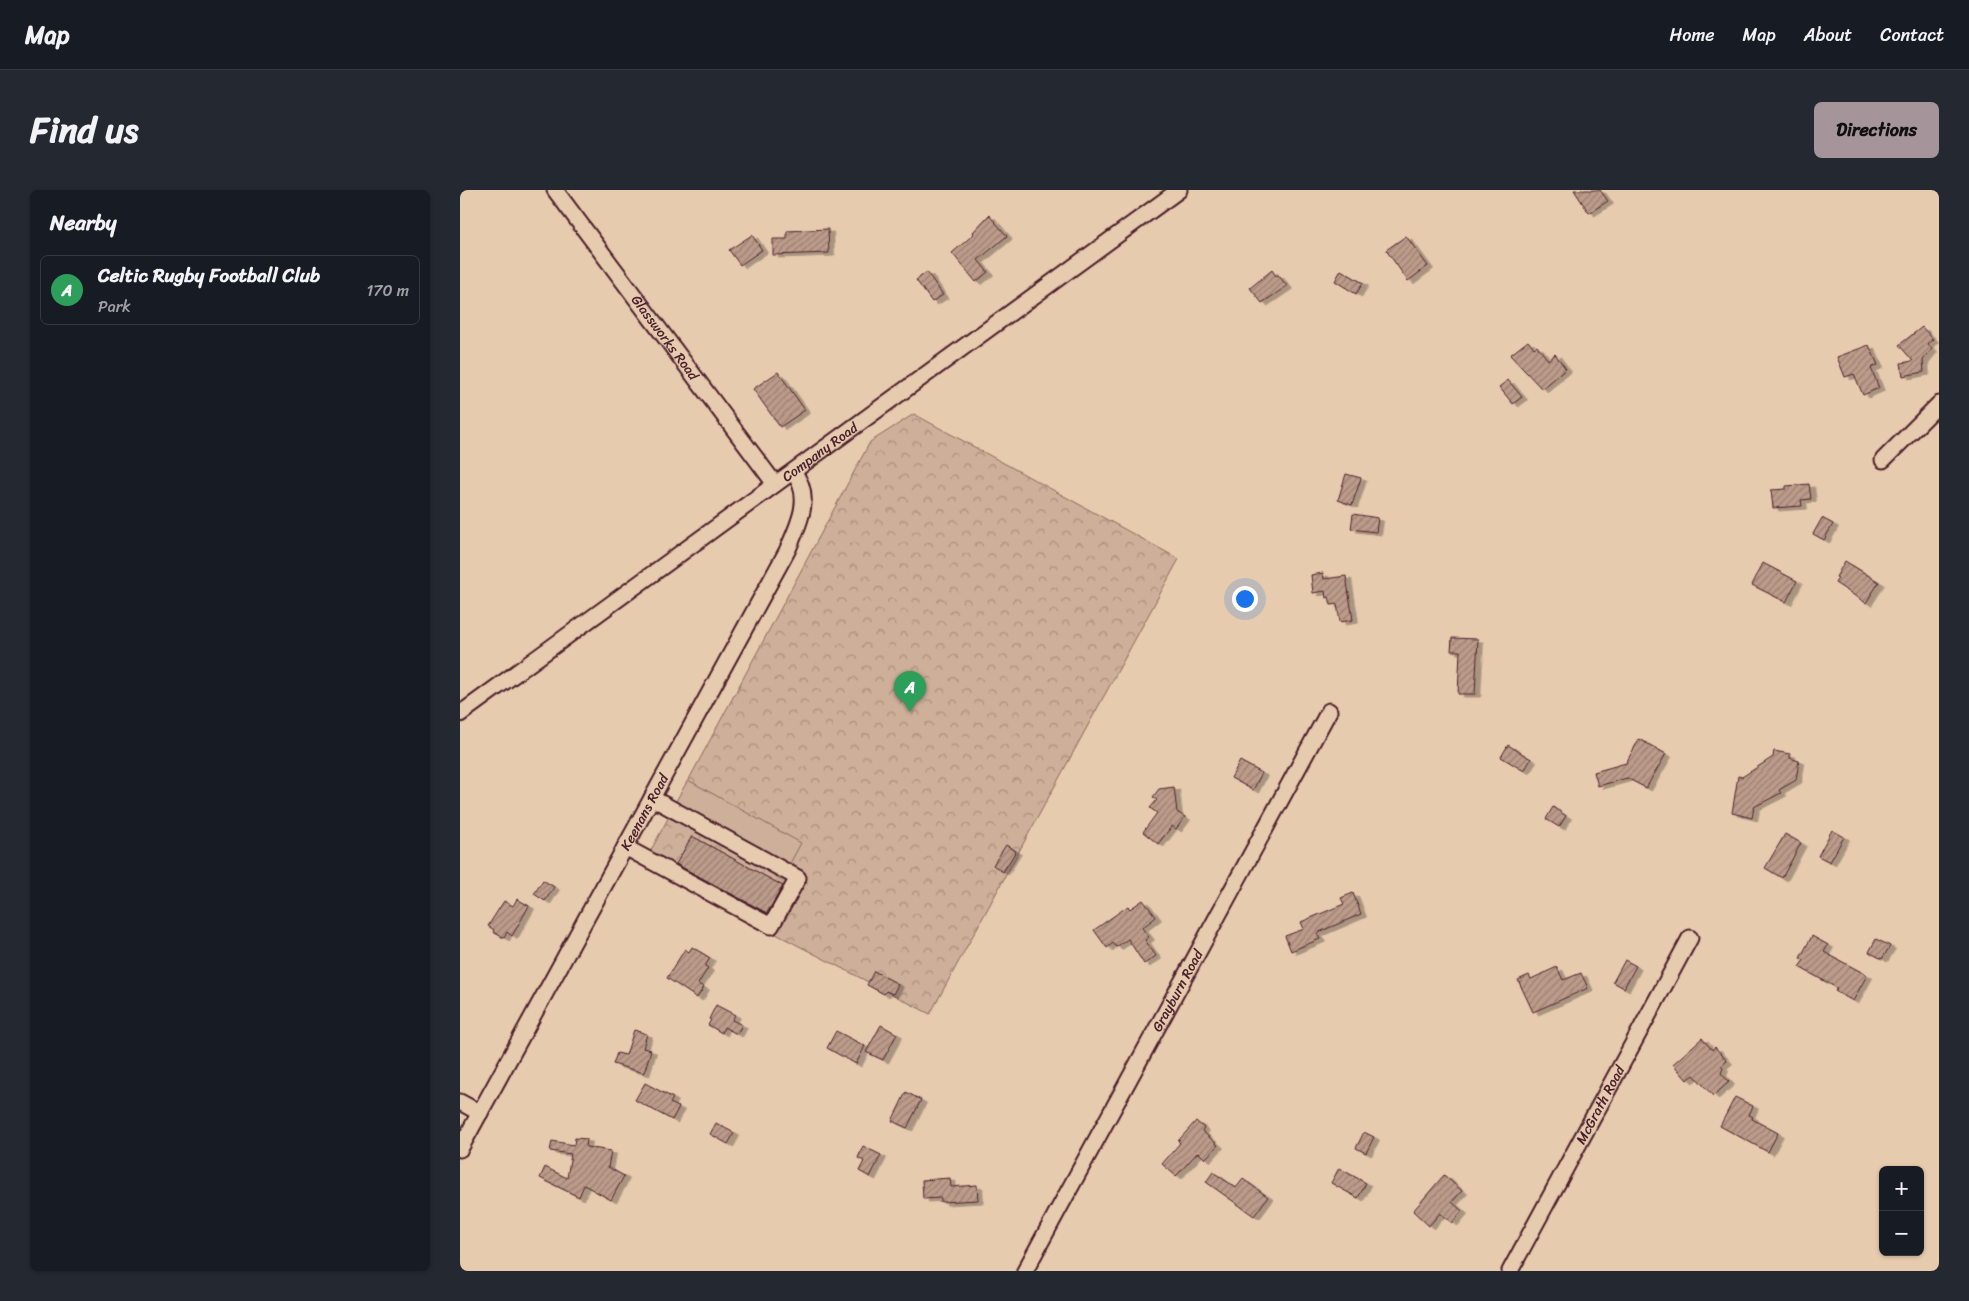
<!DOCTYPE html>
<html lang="en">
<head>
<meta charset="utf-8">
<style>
  body { margin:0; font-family:Sriracha,sans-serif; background:#242831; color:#f1f3f6 }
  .controls { position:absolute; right:15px; bottom:15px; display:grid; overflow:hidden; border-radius:8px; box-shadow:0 1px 4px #0004 }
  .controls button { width:45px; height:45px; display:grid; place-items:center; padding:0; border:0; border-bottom:1px solid #363941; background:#171b24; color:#f1f3f6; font:25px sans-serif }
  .you { position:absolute; left:784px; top:408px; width:18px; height:18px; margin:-12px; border:4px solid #fff; border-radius:50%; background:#1a73e8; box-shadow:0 0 0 8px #1a73e833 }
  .badge { display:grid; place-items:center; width:32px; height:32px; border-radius:50%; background:#a6949b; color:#fff; font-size:16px; font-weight:700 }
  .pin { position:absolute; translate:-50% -41px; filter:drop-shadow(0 1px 2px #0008) }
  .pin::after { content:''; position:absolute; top:26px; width:18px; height:15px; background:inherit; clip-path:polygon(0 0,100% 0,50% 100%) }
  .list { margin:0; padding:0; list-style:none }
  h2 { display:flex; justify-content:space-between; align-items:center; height:65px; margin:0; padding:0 20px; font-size:21px }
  h2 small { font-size:16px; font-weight:400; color:#9ea1a6 }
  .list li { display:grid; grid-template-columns:32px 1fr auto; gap:15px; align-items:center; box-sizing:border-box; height:70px; margin:0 10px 10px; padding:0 10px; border:1px solid #363941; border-radius:8px }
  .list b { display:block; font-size:19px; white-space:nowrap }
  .list p { margin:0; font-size:16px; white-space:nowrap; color:#9ea1a6 }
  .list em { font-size:16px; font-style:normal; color:#9ea1a6 }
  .map { position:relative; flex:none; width:1479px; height:1081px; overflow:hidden; border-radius:8px }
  header { display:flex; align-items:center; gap:30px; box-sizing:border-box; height:70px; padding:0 25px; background:#171b24; border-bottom:1px solid #363941 }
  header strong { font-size:24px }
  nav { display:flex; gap:28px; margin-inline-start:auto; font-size:18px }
  .intro { display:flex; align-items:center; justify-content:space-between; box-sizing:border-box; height:120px; padding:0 30px }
  h1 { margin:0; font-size:35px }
  .button { padding:12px 22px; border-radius:8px; background:#a6949b; color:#111; font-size:18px; font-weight:700 }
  main { display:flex; gap:30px; padding:0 30px }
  aside { flex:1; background:#171b24; border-radius:8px; box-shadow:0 1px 4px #0004 }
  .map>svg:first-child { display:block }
</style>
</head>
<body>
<header>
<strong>Map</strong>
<nav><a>Home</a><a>Map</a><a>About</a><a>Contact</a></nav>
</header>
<div class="intro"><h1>Find us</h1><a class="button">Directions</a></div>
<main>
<aside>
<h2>Nearby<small></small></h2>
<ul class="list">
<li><span class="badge" style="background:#2e9e5b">A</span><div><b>Celtic Rugby Football Club</b><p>Park</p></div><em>170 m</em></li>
</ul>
</aside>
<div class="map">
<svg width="1479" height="1081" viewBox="0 0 1479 1081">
  <defs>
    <pattern id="park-crowns" width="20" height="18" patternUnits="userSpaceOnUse" patternTransform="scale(1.25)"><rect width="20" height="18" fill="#ceaf99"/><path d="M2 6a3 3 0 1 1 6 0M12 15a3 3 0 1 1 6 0" fill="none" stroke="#a98e7d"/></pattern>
    <pattern id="building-hatch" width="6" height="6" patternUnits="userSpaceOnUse" patternTransform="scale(1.25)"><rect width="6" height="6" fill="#bc9b8a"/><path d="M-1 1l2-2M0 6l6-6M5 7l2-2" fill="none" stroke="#9b7e71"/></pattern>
    <filter id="shadow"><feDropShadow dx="5.5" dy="3" stdDeviation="0" flood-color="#0004"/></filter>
  </defs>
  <rect width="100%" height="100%" fill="#e7cbae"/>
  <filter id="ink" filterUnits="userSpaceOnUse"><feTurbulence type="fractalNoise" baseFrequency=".02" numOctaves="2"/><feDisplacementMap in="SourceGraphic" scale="10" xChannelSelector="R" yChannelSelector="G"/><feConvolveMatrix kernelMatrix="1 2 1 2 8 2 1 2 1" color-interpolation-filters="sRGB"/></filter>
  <g filter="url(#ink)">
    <path fill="url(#park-crowns)" stroke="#8c6762" d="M454,224L719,369L470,824L183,675L410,252Z"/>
    <path fill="#ceaf99" stroke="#8c6762" d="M228,590L341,653L326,681L212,618Z"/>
    <g fill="url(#building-hatch)" stroke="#4a1f2b" filter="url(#shadow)">
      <path d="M1114,0H1140L1148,11L1129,23Z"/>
      <path d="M529,25L547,46L518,70L528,82L516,92L492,63L514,44L513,42Z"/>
      <path d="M368,39L369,63L313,65V49H327V41Z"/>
      <path d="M292,45L302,60L280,75L269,60Z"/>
      <path d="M946,46L968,76L948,91L926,60Z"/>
      <path d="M812,80L816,86L818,85L827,96L802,113L790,98Z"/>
      <path d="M881,80L903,93L896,104L875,91Z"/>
      <path d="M467,82L483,105L472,112L456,90Z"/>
      <path d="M1462,137L1473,149L1468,154L1472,159L1463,170L1464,182L1443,186L1441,173L1453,171L1439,155Z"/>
      <path d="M1068,151L1074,158L1077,156L1088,170L1095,164L1106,179L1082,199L1050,165Z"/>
      <path d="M1409,155L1418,175L1411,178L1419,198L1403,205L1394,184L1385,187L1377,167Z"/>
      <path d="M318,182L345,220L320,237L293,199Z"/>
      <path d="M1048,190L1062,207L1053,214L1039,197Z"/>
      <path d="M886,284L901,288L892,315L878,310Z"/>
      <path d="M1349,294L1351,309L1341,310L1342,316L1313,318L1311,300L1326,299V296Z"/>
      <path d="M893,324L918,328L916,342L891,339Z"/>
      <path d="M1362,328L1373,334L1364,350L1353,344Z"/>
      <path d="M1385,371L1419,392L1406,413L1375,393L1378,388L1376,387Z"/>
      <path d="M1303,373L1337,391L1326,412L1292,395Z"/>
      <path d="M863,383L864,389L886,386L893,430L880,432L877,414L871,415L869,407L866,408L865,401L853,403L851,385Z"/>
      <path d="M992,448L1018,449L1015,504H998L1000,461H991Z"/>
      <path d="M1179,549L1206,564L1186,598L1167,588L1138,596L1134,582L1166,573Z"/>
      <path d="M1048,555L1071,569L1064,581L1041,567Z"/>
      <path d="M1314,561L1330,564V568L1339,571L1336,590L1319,600L1321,603L1294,617L1292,628L1272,623L1278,586L1282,587L1313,567Z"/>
      <path d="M780,571L802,583L793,600L771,588Z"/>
      <path d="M714,597L717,622L725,627L716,639L712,636L698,654L683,642L697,623L690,618L697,610L693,607L699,599Z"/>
      <path d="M1093,617L1106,626L1099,637L1086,629Z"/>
      <path d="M1372,640L1384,647L1370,672L1358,666Z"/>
      <path d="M1325,644L1341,653L1322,688L1305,678Z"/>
      <path d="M232,646L323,696L307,723L216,674Z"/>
      <path d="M546,655L556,661L543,682L533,675Z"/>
      <path d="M83,690L94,697L85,711L74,704Z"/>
      <path d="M893,703L901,724L857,743L860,749L831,761L825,746L844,739L841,732L884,714L881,708Z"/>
      <path d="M57,709L69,716L52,746L47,742L44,748L33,742L34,740L28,736L44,711L53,716Z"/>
      <path d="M683,710L696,727L682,738L689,747L685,750L696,766L684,774L668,749L656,757L653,753L647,758L634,740L668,716L670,719Z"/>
      <path d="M1352,746L1368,755L1364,762L1407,785L1393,811L1375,801L1377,798L1339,777L1344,770L1340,768Z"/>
      <path d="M1416,749L1430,756L1422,769L1409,762Z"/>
      <path d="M232,757L250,768L245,776L248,778L238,794L244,797L237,808L207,788L225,759L229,762Z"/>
      <path d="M1165,770L1176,776L1164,798L1153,792Z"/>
      <path d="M1097,777L1103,790L1121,783L1128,798L1073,822L1058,790L1069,785L1071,789Z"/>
      <path d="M414,781L438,794L433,804L426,801L424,804L407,795Z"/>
      <path d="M256,815L275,825L272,830L282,835L277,844L264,837L262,843L248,835L251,830L249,829Z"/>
      <path d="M421,835L437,844L423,870L406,862Z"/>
      <path d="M174,840L187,844L183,858L191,860L184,883L153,874L157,863L166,865Z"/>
      <path d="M376,841L405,856L396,874L367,858Z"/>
      <path d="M1242,848L1252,860L1255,857L1267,871L1261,876L1263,878L1261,883L1269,892L1253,906L1234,885L1227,890L1213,874Z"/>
      <path d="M185,893L213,908L210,913L219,917L212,930L175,910Z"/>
      <path d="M446,902L461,910L447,938L432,931Z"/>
      <path d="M1275,907L1293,916L1289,925L1293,927L1292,929L1318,943L1308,962L1260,936Z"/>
      <path d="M736,931L744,938L742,941L758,955L745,969L738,962L716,986L702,974L720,953L718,951Z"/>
      <path d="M256,933L274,943L268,954L250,944Z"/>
      <path d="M904,942L914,947L906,963L896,958Z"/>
      <path d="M115,948L127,949L126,957L151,961L148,977L164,986L151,1010L124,995L119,1007L80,988L85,977L107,988L111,964L90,961L92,951L114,955Z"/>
      <path d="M403,956L421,965L410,987L399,981L404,971L398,968Z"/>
      <path d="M879,978L906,993L898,1008L871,993Z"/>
      <path d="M753,982L776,998L783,989L808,1007L794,1026L746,992Z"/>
      <path d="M984,985L1002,1001L992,1012L1002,1021L992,1033L980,1023L969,1036L953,1021Z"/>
      <path d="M490,988L491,997L517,995L518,1010L481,1012V1008L463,1009L462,990Z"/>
    </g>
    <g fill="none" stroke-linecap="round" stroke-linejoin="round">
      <g stroke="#4a1f2b" stroke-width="19">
        <g id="minor">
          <path id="s1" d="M95,0L315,294"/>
          <path d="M1423,270L1479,214"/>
          <path id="s2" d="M0,524L719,0"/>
          <path d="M165,657L311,736L338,688L192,608"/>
          <path d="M0,912L20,923"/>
          <path id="s3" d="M0,959L327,361C338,336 354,306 333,282"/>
          <path id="s4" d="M565,1081L869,521"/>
          <path id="s5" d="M1050,1081L1230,748"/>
        </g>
      </g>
      <use href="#minor" stroke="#e7cbae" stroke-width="15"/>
    </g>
  </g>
  <g text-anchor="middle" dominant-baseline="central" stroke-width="4" stroke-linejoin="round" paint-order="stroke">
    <g font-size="14" fill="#4a1f2b" stroke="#e7cbae">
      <text stroke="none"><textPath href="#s1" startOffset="184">Glassworks Road</textPath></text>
      <text stroke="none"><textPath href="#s2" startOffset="445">Company Road</textPath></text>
      <text stroke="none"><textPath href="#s3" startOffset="384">Keenans Road</textPath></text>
      <text stroke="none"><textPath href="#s4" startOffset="319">Grayburn Road</textPath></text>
      <text stroke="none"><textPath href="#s5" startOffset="189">McGrath Road</textPath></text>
    </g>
  </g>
</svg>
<div class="controls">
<button>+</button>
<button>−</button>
</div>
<div class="you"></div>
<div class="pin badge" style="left:450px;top:522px;background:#2e9e5b">A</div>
</div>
</main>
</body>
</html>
